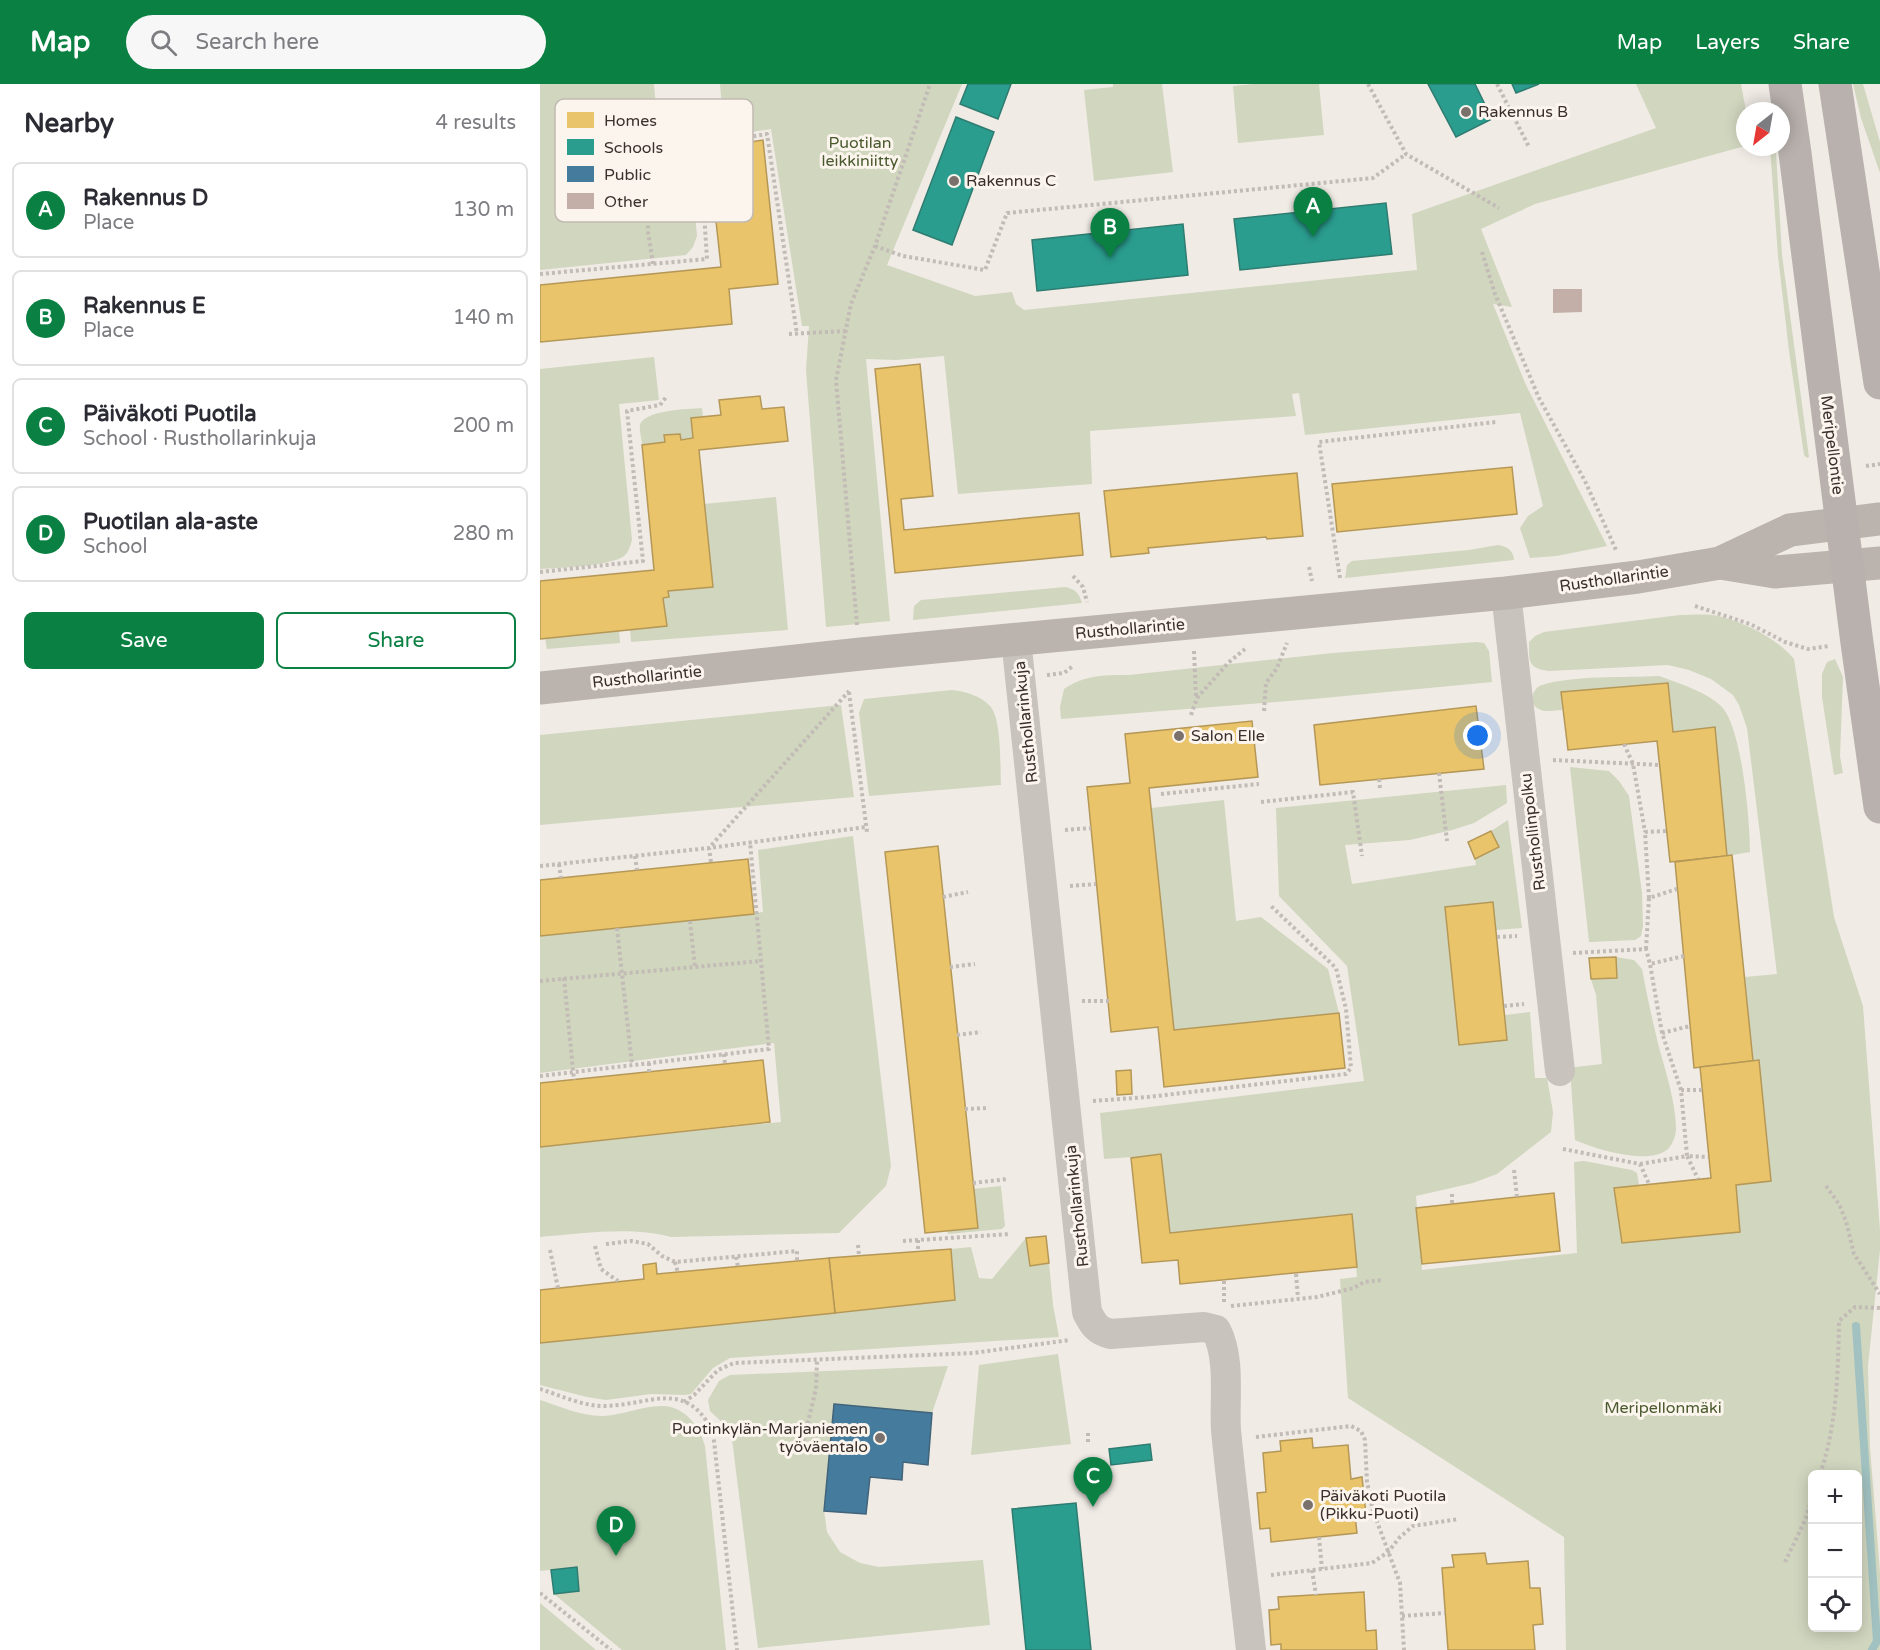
<!DOCTYPE html>
<html lang="en">
<head>
<meta charset="utf-8">
<style>
  body { margin:0; font-family:"Varela Round",sans-serif; background:#f7f7f7; color:#2b2b33 }
  .controls { position:absolute; right:18px; bottom:18px; display:grid; overflow:hidden; border-radius:9px; box-shadow:0 3px 15px #0003 }
  .controls button { width:54px; height:54px; display:grid; place-items:center; padding:0; border:0; border-bottom:2px solid #e1e1e2; background:#fff; color:#2b2b33; font:30px sans-serif }
  .compass { position:absolute; left:1196px; top:18px; width:54px; height:54px; border-radius:50%; background:#fff; box-shadow:0 3px 15px #0003; rotate:211deg }
  .you { position:absolute; left:938px; top:652px; width:21px; height:21px; margin:-15px; border:4px solid #fff; border-radius:50%; background:#1a73e8; box-shadow:0 0 0 9px #1a73e833 }
  .badge { display:grid; place-items:center; width:39px; height:39px; border-radius:50%; background:#0b8043; color:#fff; font-size:20px; font-weight:700 }
  .pin { position:absolute; translate:-50% -50px; filter:drop-shadow(0 2px 3px #0008) }
  .pin::after { content:''; position:absolute; top:32px; width:21px; height:18px; background:inherit; clip-path:polygon(0 0,100% 0,50% 100%) }
  .list { margin:0; padding:0; list-style:none }
  h2 { display:flex; justify-content:space-between; align-items:center; height:78px; margin:0; padding:0 24px; font-size:26px }
  h2 small { font-size:20px; font-weight:400; color:#7c7c81 }
  .list li { display:grid; grid-template-columns:39px 1fr auto; gap:18px; align-items:center; box-sizing:border-box; height:96px; margin:0 12px 12px; padding:0 12px; border:2px solid #e1e1e2; border-radius:9px }
  .list b { display:block; font-size:22px; white-space:nowrap }
  .list p { margin:0; font-size:20px; white-space:nowrap; color:#7c7c81 }
  .list em { font-size:20px; font-style:normal; color:#7c7c81 }
  .actions { display:flex; gap:12px; padding:18px 24px }
  .actions a { flex:1; padding:14px 0; border:2px solid #0b8043; border-radius:9px; text-align:center; font-size:21px; color:#0b8043 }
  .actions .main { background:#0b8043; color:#fff }
  .icon { flex:none; width:33px; height:33px; fill:none; stroke:currentColor; stroke-width:2; stroke-linecap:round; stroke-linejoin:round }
  .map { position:relative; flex:none; width:1340px; height:1566px; overflow:hidden }
  header { display:flex; align-items:center; gap:36px; box-sizing:border-box; height:84px; padding:0 30px; background:#0b8043; color:#fff }
  header strong { font-size:28px }
  nav { display:flex; gap:33px; margin-inline-start:auto; font-size:21px }
  .search { width:420px; height:54px; background:#f7f7f7; display:flex; align-items:center; gap:15px; box-sizing:border-box; padding:0 21px; border-radius:33px; color:#7c7c81; font-size:22px }
  main { display:flex }
  aside { flex:1; background:#fff }
  .map>svg:first-child { display:block }
</style>
</head>
<body>
<header>
<strong>Map</strong>
<div class="search"><svg class="icon" aria-label="search" viewBox="0 0 24 24"><circle cx="10" cy="10" r="6"/><path d="M15 15l6 6"/></svg>Search here</div>
<nav><a>Map</a><a>Layers</a><a>Share</a></nav>
</header>
<main>
<aside>
<h2>Nearby<small>4 results</small></h2>
<ul class="list">
<li><span class="badge">A</span><div><b>Rakennus D</b><p>Place</p></div><em>130 m</em></li>
<li><span class="badge">B</span><div><b>Rakennus E</b><p>Place</p></div><em>140 m</em></li>
<li><span class="badge">C</span><div><b>Päiväkoti Puotila</b><p>School · Rusthollarinkuja</p></div><em>200 m</em></li>
<li><span class="badge">D</span><div><b>Puotilan ala-aste</b><p>School</p></div><em>280 m</em></li>
</ul>
<div class="actions"><a class="main">Save</a><a>Share</a></div>
</aside>
<div class="map">
<svg width="1340" height="1566" viewBox="0 0 1340 1566">
  <rect width="100%" height="100%" fill="#f0ebe5"/>
  <g fill="#d1d6bf" fill-rule="evenodd">
    <path d="M0,0H114L118,51L147,49L157,152L153,163L146,171L0,186Z"/>
    <path d="M180,0H422L347,181L435,212L472,208L476,220L484,226L877,186L872,130L1116,44L1096,0H1201L1206,27L1205,62L995,120L941,145L972,223L953,220L985,299L1067,462L1016,472L990,474L980,444L988,432L1003,422L980,329L765,351L759,309L752,310L756,332L550,347L552,400L418,410L404,272L356,276L326,275L350,537L286,543L266,286L269,242H262L231,45L166,55V48L184,46Z"/>
    <path d="M573,0H622L633,88L554,97L544,6L573,3Z"/>
    <path d="M714,0H779L784,51L698,59L693,2Z"/>
    <path d="M1313,0H1323L1340,58V89L1321,34Z"/>
    <path d="M1230,63H1235L1236,68L1242,171L1269,373L1267,374L1264,371L1249,267L1238,172Z"/>
    <path d="M114,273L119,316L79,320L92,456C90,462 89,468 84,472C71,482 18,484 0,485V285Z"/>
    <path d="M162,324L163,332L151,334L153,354L141,356L140,350L124,351L125,358L102,361C102,355 99,347 100,341C104,326 149,325 162,324Z"/>
    <path d="M236,413L248,546L91,558L90,545L126,541L123,514L128,513V507L173,503L164,420Z"/>
    <path d="M958,461C968,463 973,466 974,476L805,494L807,481L812,477L929,466Z"/>
    <path d="M525,503C535,505 539,509 542,519L373,536L374,522L381,516Z"/>
    <path d="M1140,531C1153,531 1170,529 1182,533C1208,540 1237,555 1254,575L1294,833L1323,922L1340,1146V1166L1328,1282L1330,1364L1340,1488V1566H1026L1024,1453L808,1314L800,1195L817,1193L812,1130L630,1149L621,1071L564,1075L560,1029L824,997L807,882L739,812L736,724L966,701L967,719L934,739L912,746L870,756L805,761L812,800L936,781L935,775L959,763L951,747L968,736L982,844L956,846L953,818L905,823L919,961L967,956L965,931L990,928L995,994H1007L1013,1028L1011,1048L957,1090L933,1099L876,1112L882,1186L1037,1169L1034,1078L1044,1077L1092,1086L1097,1089L1099,1101L1074,1104L1082,1159L1200,1148L1196,1101L1231,1097L1219,977H1213L1205,893L1237,890L1207,644L1199,621L1193,611L1171,595L1149,586L1128,581L1009,587C988,584 989,578 989,558L995,552L1004,548ZM1272,1390H1318V1544H1272Z"/>
    <path d="M79,546L80,559L7,565L5,554Z"/>
    <path d="M936,558L944,559L949,567L952,598L773,615L521,635L520,623L524,605C544,591 564,591 589,591L793,569Z"/>
    <path d="M1295,575L1303,593L1300,672L1303,689L1294,691L1282,613V590L1287,578Z"/>
    <path d="M1119,592C1136,598 1169,609 1182,623C1202,645 1210,737 1210,768L1187,772L1175,644L1133,648L1021,608L1022,626C1015,626 1006,629 999,625C988,620 992,604 1002,601C1033,591 1086,594 1119,592Z"/>
    <path d="M412,606C426,608 440,611 450,622C462,635 460,683 461,701L329,712L319,629L324,615Z"/>
    <path d="M301,621L314,713L0,741V651Z"/>
    <path d="M1030,683L1069,687L1079,697L1089,712L1102,809L1103,842L1101,852L1095,856L1049,858Z"/>
    <path d="M684,716L696,837L721,833L788,885L799,929L634,946L611,724Z"/>
    <path d="M313,752L351,1082L346,1102L299,1149L131,1153C89,1142 43,1150 0,1153V1063L241,1038L234,959L0,989V852L223,828L218,766Z"/>
    <path d="M1076,873L1094,876L1102,885C1107,912 1113,940 1120,967C1127,992 1135,1017 1136,1044C1136,1051 1133,1060 1128,1065C1110,1082 1055,1065 1035,1056L1030,985L1036,983L1062,980L1056,911L1051,895L1076,894Z"/>
    <path d="M461,1102L465,1142L462,1145L408,1150L407,1147L433,1105Z"/>
    <path d="M486,1154L490,1182L509,1179L513,1221L519,1253L190,1274L173,1284L151,1310L144,1311L111,1310L66,1316L47,1313L0,1301V1259L411,1165L431,1163L439,1194L452,1195Z"/>
    <path d="M518,1270L531,1360L431,1371L439,1281Z"/>
    <path d="M408,1282L392,1329L294,1320L284,1426L287,1448L300,1468L320,1479L339,1483L443,1476L450,1541L218,1564L191,1347L170,1327L168,1316L179,1297L190,1291Z"/>
    <path d="M0,1316C19,1322 43,1333 64,1332C83,1331 104,1321 124,1322C145,1323 160,1343 165,1362L186,1566H82L14,1510L39,1507L36,1483L0,1487Z"/>
    <path d="M0,1519L56,1566H0Z"/>
  </g>
  <g fill="#e9c46a" stroke="#b59857" stroke-width="1.5">
    <path d="M223,56L238,200L189,205L192,240L0,258V201L181,183L168,64Z"/>
    <path d="M380,280L393,412L361,415L364,446L539,429L543,471L355,489L335,285Z"/>
    <path d="M220,312L222,325L244,323L248,357L159,366L173,503L128,507L129,513L123,514L127,542L0,555V497L114,486L102,361L125,358L124,351L140,350L141,356L153,354L151,334L181,331L179,316Z"/>
    <path d="M972,383L977,430L797,448L792,400Z"/>
    <path d="M757,389L763,452L727,455L726,453L608,464L609,469L571,473L564,407Z"/>
    <path d="M1128,599L1133,648L1175,643L1187,772L1130,778L1117,657L1028,666L1021,608Z"/>
    <path d="M936,622L944,685L780,701L774,641Z"/>
    <path d="M712,637L718,693L609,704L634,946L799,929L805,984L624,1003L618,943L571,948L547,703L590,699L585,650Z"/>
    <path d="M951,747L959,763L935,775L928,758Z"/>
    <path d="M398,762L438,1144L385,1149L345,768Z"/>
    <path d="M1192,771L1213,977L1154,984L1135,778Z"/>
    <path d="M208,775L214,830L0,852V796Z"/>
    <path d="M953,818L967,956L919,961L905,823Z"/>
    <path d="M1076,873L1077,894L1051,895L1049,874Z"/>
    <path d="M223,976L230,1038L0,1063V999Z"/>
    <path d="M1219,976L1231,1097L1196,1101L1200,1148L1082,1159L1074,1104L1171,1094L1160,983Z"/>
    <path d="M591,986L592,1010L577,1011L576,987Z"/>
    <path d="M621,1070L630,1149L812,1130L817,1183L640,1200L638,1176L602,1179L591,1074Z"/>
    <path d="M1014,1109L1020,1167L882,1180L876,1124Z"/>
    <path d="M506,1152L509,1179L490,1182L486,1154Z"/>
    <path d="M411,1165L415,1216L295,1229L289,1174Z"/>
    <path d="M289,1174L295,1229L0,1259V1206L104,1195L103,1181L116,1179L117,1190Z"/>
    <path d="M772,1354L773,1364L808,1361L811,1395L822,1393L826,1430L815,1431L817,1449L731,1458L730,1444L720,1445L717,1409L726,1408L723,1369L741,1367L740,1357Z"/>
    <path d="M945,1469L947,1480L988,1477L990,1504H1000L1003,1540L993,1541L995,1566H908L902,1484L914,1483L912,1471Z"/>
    <path d="M824,1508L826,1547L836,1546L837,1566H741V1560L731,1561L729,1526L739,1525L738,1513Z"/>
  </g>
  <g fill="#2a9d8f" stroke="#2f7c71" stroke-width="1.5">
    <path d="M428,0H471L458,35L420,20Z"/>
    <path d="M888,0H935L952,35L916,53Z"/>
    <path d="M972,0H999L976,9Z"/>
    <path d="M416,33L454,48L412,161L373,146Z"/>
    <path d="M846,119L852,170L700,186L694,135Z"/>
    <path d="M643,140L648,191L497,207L492,156Z"/>
    <path d="M610,1360L612,1376L571,1381L569,1365Z"/>
    <path d="M536,1419L551,1566H486L472,1425Z"/>
    <path d="M37,1483L39,1507L14,1510L11,1486Z"/>
  </g>
  <path fill="#457b9d" stroke="#42647b" stroke-width="1.5" d="M294,1320L392,1329L388,1381L363,1378L362,1396L330,1393L326,1430L284,1427Z"/>
  <g fill="none" stroke-linecap="round" stroke-linejoin="round">
    <path stroke="#a1c2c1" stroke-width="8" d="M1316,1242L1337,1557L1332,1566"/>
  </g>
  <path fill="#c3afa7" d="M1013,205H1042V228L1013,229Z"/>
  <g fill="none" stroke-linecap="round" stroke-linejoin="round">
    <g stroke="#c2bbb6" stroke-width="4" stroke-dasharray="3 3" stroke-linecap="butt">
      <path d="M828,0L866,70L959,124"/>
      <path d="M957,0L989,63"/>
      <path d="M160,61L227,50L257,250"/>
      <path d="M335,162L363,172L445,186L467,129L833,94L866,70"/>
      <path d="M942,168L955,210L999,314L1045,397L1076,466"/>
      <path d="M113,180L108,148V133L128,51"/>
      <path d="M0,190L167,175L158,36"/>
      <path d="M249,250L306,247"/>
      <path d="M1326,382L1340,380"/>
      <path d="M769,483L772,497"/>
      <path d="M0,488L103,477L87,327L120,321L127,312"/>
      <path d="M533,492L543,503L547,518"/>
      <path d="M800,494L779,358L956,338"/>
      <path d="M1155,522L1210,540L1245,558L1268,565L1289,562"/>
      <path d="M317,541L296,296L311,220L335,162L390,0"/>
      <path d="M654,567L656,613"/>
      <path d="M507,591L524,589L533,582"/>
      <path d="M309,608L327,748"/>
      <path d="M724,627L726,599L737,584L747,559"/>
      <path d="M651,631L657,614L688,579L705,565"/>
      <path d="M1084,660L1093,680L1105,748"/>
      <path d="M1013,676L1120,681"/>
      <path d="M899,689L907,757"/>
      <path d="M839,695L840,704"/>
      <path d="M621,710L719,700"/>
      <path d="M721,718L813,708L822,772"/>
      <path d="M525,746L551,744"/>
      <path d="M95,772L97,786"/>
      <path d="M171,778L169,764L309,607"/>
      <path d="M19,780L21,794"/>
      <path d="M0,782L169,764L326,743"/>
      <path d="M530,802L556,800"/>
      <path d="M403,813L428,808"/>
      <path d="M1109,814L1105,748L1127,747"/>
      <path d="M150,837L155,883"/>
      <path d="M77,844L92,981"/>
      <path d="M957,853L977,852"/>
      <path d="M1106,865L1109,814L1137,805"/>
      <path d="M1033,869L1106,865L1110,880"/>
      <path d="M410,883L435,880"/>
      <path d="M24,894L34,996"/>
      <path d="M0,897L221,877"/>
      <path d="M542,917H569"/>
      <path d="M964,922L984,920"/>
      <path d="M1122,949L1110,880L1144,872"/>
      <path d="M417,951L441,948"/>
      <path d="M184,970L185,980"/>
      <path d="M109,979V988"/>
      <path d="M0,992L229,965L210,758"/>
      <path d="M1141,1006L1122,949L1150,942"/>
      <path d="M1162,1006H1141L1147,1072L1168,1073"/>
      <path d="M553,1017L608,1013L806,990L811,984L806,925L796,884L730,821"/>
      <path d="M425,1025L449,1024"/>
      <path d="M1023,1065L1100,1080L1109,1100"/>
      <path d="M1100,1080L1147,1072L1158,1095"/>
      <path d="M974,1086L977,1113"/>
      <path d="M433,1099L468,1095"/>
      <path d="M1286,1102L1299,1120L1306,1137L1314,1170L1340,1210"/>
      <path d="M912,1110V1120"/>
      <path d="M378,1156V1168"/>
      <path d="M363,1157L470,1150"/>
      <path d="M66,1160L91,1157L108,1160L122,1172L135,1178L257,1167V1178"/>
      <path d="M318,1161L319,1172"/>
      <path d="M55,1162L61,1185L78,1197"/>
      <path d="M10,1166L18,1204"/>
      <path d="M196,1173L198,1183"/>
      <path d="M135,1178L138,1189"/>
      <path d="M756,1190L758,1214"/>
      <path d="M684,1197V1218"/>
      <path d="M691,1222L777,1213L814,1204L824,1198L843,1196"/>
      <path d="M0,1305C20,1311 42,1322 63,1322C109,1322 145,1293 173,1348L197,1566"/>
      <path d="M144,1318L154,1311L178,1286L194,1279L433,1269L530,1256"/>
      <path d="M548,1349V1358"/>
      <path d="M716,1353L811,1342L821,1347L825,1356L827,1398L833,1427L860,1499L864,1566"/>
      <path d="M262,1363L276,1305L277,1276"/>
      <path d="M1280,1390C1297,1341 1298,1289 1299,1237L1315,1223L1340,1224"/>
      <path d="M779,1453L782,1485"/>
      <path d="M1245,1478L1266,1434L1272,1413"/>
      <path d="M772,1486L776,1511"/>
      <path d="M731,1491L832,1479L848,1468L860,1453L873,1442L919,1435"/>
      <path d="M0,1509L71,1566"/>
      <path d="M862,1532L905,1529"/>
    </g>
    <g stroke="#c9c3be" stroke-width="30">
      <path d="M966,509L1020,987"/>
      <path d="M476,555L547,1228C553,1240 557,1247 571,1250L664,1243L676,1246C691,1275 684,1314 686,1346C693,1419 703,1493 711,1566"/>
    </g>
    <g stroke="#bab3ae" stroke-width="33">
      <path d="M1180,479L1235,488L1340,479"/>
      <path d="M0,604L321,570L966,509L1098,493L1180,479L1250,446L1340,435"/>
    </g>
    <g stroke="#b8b1ad" stroke-width="33">
      <path d="M1245,0L1255,69L1317,559L1340,723"/>
      <path d="M1295,0L1340,299"/>
    </g>
  </g>
  <g fill="#7a716c" stroke="#fbf5ee" stroke-width="2">
    <circle cx="926" cy="28" r="6"/>
    <circle cx="414" cy="97" r="6"/>
    <circle cx="639" cy="652" r="6"/>
    <circle cx="340" cy="1354" r="6"/>
    <circle cx="768" cy="1421" r="6"/>
  </g>
  <g text-anchor="middle" dominant-baseline="central" stroke-width="6" stroke-linejoin="round" paint-order="stroke">
    <g font-size="16" fill="#3b302b" stroke="#fbf5ee" text-anchor="start">
      <text x="938" y="28">Rakennus B</text>
      <text x="426" y="97">Rakennus C</text>
      <text x="651" y="652">Salon Elle</text>
      <text x="328" y="1345" text-anchor="end">Puotinkylän-Marjaniemen<tspan x="328" dy="18">työväentalo</tspan></text>
      <text x="780" y="1412">Päiväkoti Puotila<tspan x="780" dy="18">(Pikku-Puoti)</tspan></text>
    </g>
    <g font-size="16" fill="#4a5a2e" stroke="#fbf5ee">
      <text x="320" y="59">Puotilan<tspan x="320" dy="18">leikkiniitty</tspan></text>
      <text x="1123" y="1324">Meripellonmäki</text>
    </g>
    <g font-size="16" fill="#3b302b" stroke="#fbf5ee">
      <text transform="translate(1292 361) rotate(83)">Meripellontie</text>
      <text transform="translate(1074 495) rotate(-8)">Rusthollarintie</text>
      <text transform="translate(590 545) rotate(-5)">Rusthollarintie</text>
      <text transform="translate(107 593) rotate(-6)">Rusthollarintie</text>
      <text transform="translate(486 638) rotate(-96)">Rusthollarinkuja</text>
      <text transform="translate(993 748) rotate(-97)">Rusthollinpolku</text>
      <text transform="translate(537 1122) rotate(-96)">Rusthollarinkuja</text>
    </g>
  </g>
  <rect x="15" y="15" width="198" height="123" rx="9" fill="#fbf5ee" stroke="#c1bab4" stroke-width="1.5"/>
  <rect x="27" y="28" width="27" height="16" fill="#e9c46a"/>
  <rect x="27" y="55" width="27" height="16" fill="#2a9d8f"/>
  <rect x="27" y="82" width="27" height="16" fill="#457b9d"/>
  <rect x="27" y="109" width="27" height="16" fill="#c3afa7"/>
  <g font-size="16" fill="#3b302b">
    <text x="64" y="42">Homes</text>
    <text x="64" y="69">Schools</text>
    <text x="64" y="96">Public</text>
    <text x="64" y="123">Other</text>
  </g>
</svg>
<div class="controls">
<button>+</button>
<button>−</button>
<button><svg class="icon" aria-label="locate" viewBox="0 0 24 24"><circle cx="12" cy="12" r="6"/><path d="M12 2v4M12 18v4M2 12h4M18 12h4"/></svg></button>
</div>
<svg class="compass" viewBox="-18 -18 36 36"><path d="M0-13l5 13h-10z" fill="#e53935"/><path d="M0 13l5-13h-10z" fill="#7c7c81"/></svg>
<div class="you"></div>
<div class="pin badge" style="left:773px;top:153px">A</div>
<div class="pin badge" style="left:570px;top:174px">B</div>
<div class="pin badge" style="left:553px;top:1423px">C</div>
<div class="pin badge" style="left:76px;top:1472px">D</div>
</div>
</main>
</body>
</html>
